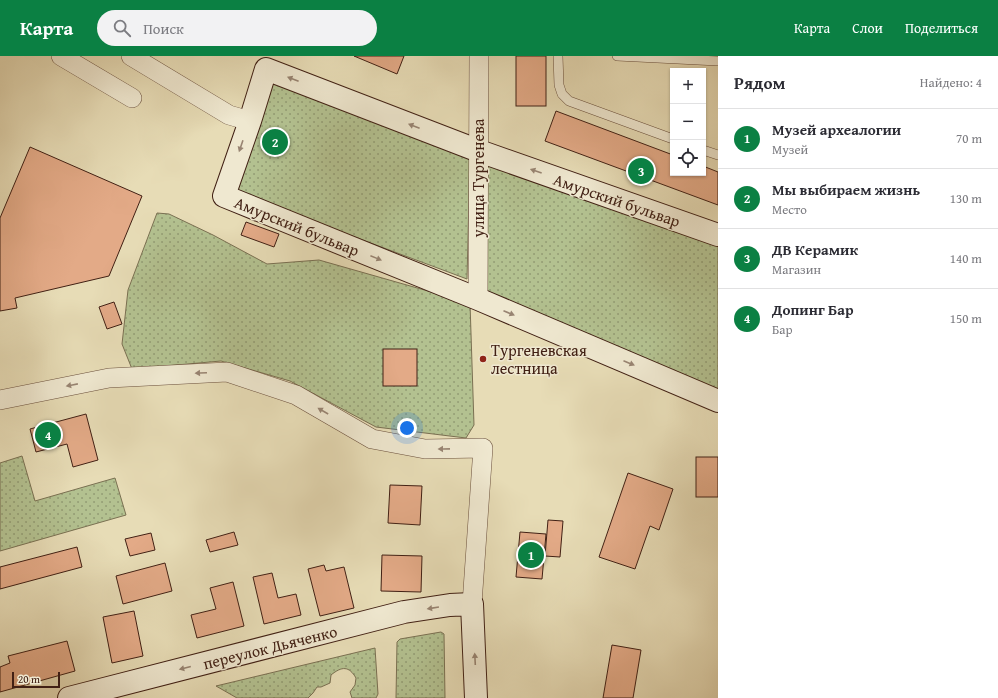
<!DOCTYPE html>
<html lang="ru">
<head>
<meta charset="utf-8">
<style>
  body { margin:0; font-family:"Gentium Book Plus",serif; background:#f2f2f3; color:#2b2b33 }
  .controls { position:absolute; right:12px; top:12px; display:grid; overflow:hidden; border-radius:0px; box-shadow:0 1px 3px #0004 }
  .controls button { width:36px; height:36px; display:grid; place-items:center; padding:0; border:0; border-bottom:1px solid #e1e1e2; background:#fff; color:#2b2b33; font:20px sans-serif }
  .scale { position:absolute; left:12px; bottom:10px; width:48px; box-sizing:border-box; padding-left:4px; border:2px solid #412014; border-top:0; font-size:11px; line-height:14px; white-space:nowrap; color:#412014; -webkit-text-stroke:3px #efe8d0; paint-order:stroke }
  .you { position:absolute; left:407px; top:372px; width:14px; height:14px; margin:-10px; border:3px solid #fff; border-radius:50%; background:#1a73e8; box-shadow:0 0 0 6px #1a73e833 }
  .badge { display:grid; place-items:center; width:26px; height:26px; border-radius:50%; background:#0b8043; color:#fff; font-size:13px; font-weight:700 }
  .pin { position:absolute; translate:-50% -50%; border:2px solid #fff; box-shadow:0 1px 4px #0006 }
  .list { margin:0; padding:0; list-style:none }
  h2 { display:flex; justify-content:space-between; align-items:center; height:52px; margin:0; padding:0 16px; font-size:17px }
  h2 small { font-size:13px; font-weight:400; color:#7c7c81 }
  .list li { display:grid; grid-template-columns:26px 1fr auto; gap:12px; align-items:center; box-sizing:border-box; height:60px; padding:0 16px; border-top:1px solid #e1e1e2 }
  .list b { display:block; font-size:15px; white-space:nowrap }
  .list p { margin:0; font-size:13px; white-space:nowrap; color:#7c7c81 }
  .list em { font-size:13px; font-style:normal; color:#7c7c81 }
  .icon { flex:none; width:22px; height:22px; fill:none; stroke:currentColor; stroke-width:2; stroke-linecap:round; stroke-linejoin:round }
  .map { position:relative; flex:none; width:718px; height:642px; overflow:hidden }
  header { display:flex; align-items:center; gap:24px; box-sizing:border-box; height:56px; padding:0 20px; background:#0b8043; color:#fff }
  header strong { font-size:19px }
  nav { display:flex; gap:22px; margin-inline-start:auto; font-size:14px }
  .search { width:280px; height:36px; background:#f2f2f3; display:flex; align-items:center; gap:10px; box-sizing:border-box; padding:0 14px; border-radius:22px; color:#7c7c81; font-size:15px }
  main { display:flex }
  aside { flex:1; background:#fff }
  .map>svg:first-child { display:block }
</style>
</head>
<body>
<header>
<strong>Карта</strong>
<div class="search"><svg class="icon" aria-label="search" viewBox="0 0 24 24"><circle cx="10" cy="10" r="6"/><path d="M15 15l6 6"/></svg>Поиск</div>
<nav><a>Карта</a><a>Слои</a><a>Поделиться</a></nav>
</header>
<main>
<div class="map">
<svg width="718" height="642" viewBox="0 0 718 642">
  <defs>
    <pattern id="grass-dots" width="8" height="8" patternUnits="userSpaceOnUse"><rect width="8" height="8" fill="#b3c190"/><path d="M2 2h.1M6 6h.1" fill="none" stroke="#939c74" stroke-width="1.8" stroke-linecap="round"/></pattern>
  </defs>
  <rect width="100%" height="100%" fill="#e7dcb6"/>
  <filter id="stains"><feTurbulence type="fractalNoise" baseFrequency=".005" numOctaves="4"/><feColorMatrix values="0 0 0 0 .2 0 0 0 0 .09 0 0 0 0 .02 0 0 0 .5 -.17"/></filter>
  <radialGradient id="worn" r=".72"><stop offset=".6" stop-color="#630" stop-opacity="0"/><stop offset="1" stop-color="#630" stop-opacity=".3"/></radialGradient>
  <g fill="url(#grass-dots)" stroke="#7a7052">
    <path d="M271,21L470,99L467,223L234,136Z"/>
    <path d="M486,105L718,187V335L484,238Z"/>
    <path d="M157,157L169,158L213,179L267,208L319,204L470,247L474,369L466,382L376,371L290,325L221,305L132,313L122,288L128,234Z"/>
    <path d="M22,400L35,445L115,422L126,459L0,495V407Z"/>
    <path d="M441,576L444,578L445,642H396L397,586L400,583Z"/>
    <path d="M375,592L378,638L376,642H352L350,636L355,629L356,622C349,610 342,610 331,619L330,627L321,631H317L313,637L308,642H237L216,630Z"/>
  </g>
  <g fill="#e3aa87" stroke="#412014">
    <path d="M354,0H404L397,18Z"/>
    <rect x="516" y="0" width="30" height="50"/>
    <path d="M556,55L673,99V117H703V110L718,116V149L545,85Z"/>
    <path d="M30,91L142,140L109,220L15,242L17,252L0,255V162Z"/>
    <path d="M246,166L279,178L274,191L241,179Z"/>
    <path d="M114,246L122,268L107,273L99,251Z"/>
    <rect x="383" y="293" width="34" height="37"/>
    <path d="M86,358L98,404L73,411L67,388L36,396L30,373Z"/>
    <rect x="696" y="401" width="22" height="40"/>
    <path d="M628,417L673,433L659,474L650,470L635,513L599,501Z"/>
    <path d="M390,429L422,430L420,469L388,467Z"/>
    <path d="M548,464L563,465L560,501L545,500Z"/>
    <path d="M234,476L238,489L210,496L206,484Z"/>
    <path d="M520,476L546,478L542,523L516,521Z"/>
    <path d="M151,477L155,494L130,500L125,483Z"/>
    <path d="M77,491L82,511L0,533V511Z"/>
    <path d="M382,499L422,500L421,536L381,535Z"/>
    <path d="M165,507L172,535L123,548L116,520Z"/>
    <path d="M324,509L326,515L344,511L354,552L320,560L308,513Z"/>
    <path d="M272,517L278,542L296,538L301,559L264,568L253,521Z"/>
    <path d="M233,526L244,570L197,582L191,559L216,553L210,532Z"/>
    <path d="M134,555L143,600L112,607L103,561Z"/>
    <path d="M67,585L75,615L0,636V611L10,607L8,600Z"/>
    <path d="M612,589L641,594L633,642H603Z"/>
  </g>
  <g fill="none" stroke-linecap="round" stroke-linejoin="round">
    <g stroke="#6a4f3c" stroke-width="10">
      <g id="lane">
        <path d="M558,0L559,29L562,38L569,45L673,83"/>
        <path d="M617,0L718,5"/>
        <path d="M703,94L718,99"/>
      </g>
    </g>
    <g stroke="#6a4f3c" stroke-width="20">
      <g id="street">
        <path d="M61,0L132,42"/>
        <path d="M131,0L229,59L250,65"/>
        <path d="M478,243L479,0"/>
        <path d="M0,344L109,322L227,316L296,339L372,383L425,393L483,392L472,548"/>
      </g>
    </g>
    <g stroke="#412014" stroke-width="24">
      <g id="secondary">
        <path d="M718,179L479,95L266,13L250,65L224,140L478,243L718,345"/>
        <path d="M69,642L404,556L450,549L472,548L476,642"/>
      </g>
    </g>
    <use href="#lane" stroke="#efe8d0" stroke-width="9"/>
    <use href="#street" stroke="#efe8d0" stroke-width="19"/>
    <use href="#secondary" stroke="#efe8d0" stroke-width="22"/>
  </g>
  <defs><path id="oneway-solid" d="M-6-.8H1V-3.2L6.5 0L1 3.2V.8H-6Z"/></defs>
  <g fill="#988472">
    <use href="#oneway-solid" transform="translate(293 23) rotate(-159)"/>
    <use href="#oneway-solid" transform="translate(414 70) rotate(-159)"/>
    <use href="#oneway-solid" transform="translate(241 90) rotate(109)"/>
    <use href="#oneway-solid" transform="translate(536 115) rotate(-161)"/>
    <use href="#oneway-solid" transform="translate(376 202) rotate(22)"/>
    <use href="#oneway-solid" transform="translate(509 257) rotate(23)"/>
    <use href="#oneway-solid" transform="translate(629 307) rotate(23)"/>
    <use href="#oneway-solid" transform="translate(201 317) rotate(177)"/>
    <use href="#oneway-solid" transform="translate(72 329) rotate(169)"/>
    <use href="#oneway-solid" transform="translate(323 355) rotate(-150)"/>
    <use href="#oneway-solid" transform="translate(444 393) rotate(179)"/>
    <use href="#oneway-solid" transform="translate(433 552) rotate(171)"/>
    <use href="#oneway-solid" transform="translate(475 603) rotate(-93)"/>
    <use href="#oneway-solid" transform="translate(185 612) rotate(166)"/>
  </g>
  <circle fill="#8f2418" stroke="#efe8d0" stroke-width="1.5" cx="483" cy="303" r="4"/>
  <g text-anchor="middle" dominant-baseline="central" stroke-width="3" stroke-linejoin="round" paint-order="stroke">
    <g font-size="16" fill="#412014" stroke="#efe8d0">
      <text transform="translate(478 122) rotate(-90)">улица Тургенева</text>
      <text transform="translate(617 144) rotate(19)">Амурский бульвар</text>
      <text transform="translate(297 170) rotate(22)">Амурский бульвар</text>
      <text transform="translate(270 591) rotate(-14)">переулок Дьяченко</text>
    </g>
    <g font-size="16" fill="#412014" stroke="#efe8d0" text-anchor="start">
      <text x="491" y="294">Тургеневская<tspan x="491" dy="18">лестница</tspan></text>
    </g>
  </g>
  <rect width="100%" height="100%" filter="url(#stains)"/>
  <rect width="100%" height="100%" fill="url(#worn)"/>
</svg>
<div class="controls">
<button>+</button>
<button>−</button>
<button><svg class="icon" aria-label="locate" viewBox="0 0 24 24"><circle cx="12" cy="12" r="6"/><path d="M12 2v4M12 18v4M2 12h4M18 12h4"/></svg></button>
</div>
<div class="scale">20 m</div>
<div class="you"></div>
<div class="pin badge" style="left:531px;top:499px">1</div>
<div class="pin badge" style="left:275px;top:86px">2</div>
<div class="pin badge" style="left:641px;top:115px">3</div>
<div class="pin badge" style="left:48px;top:379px">4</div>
</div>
<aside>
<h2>Рядом<small>Найдено: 4</small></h2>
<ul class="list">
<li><span class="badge">1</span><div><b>Музей археалогии</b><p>Музей</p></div><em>70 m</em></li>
<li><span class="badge">2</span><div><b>Мы выбираем жизнь</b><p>Место</p></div><em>130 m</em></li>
<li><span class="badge">3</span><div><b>ДВ Керамик</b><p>Магазин</p></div><em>140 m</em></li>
<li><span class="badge">4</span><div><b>Допинг Бар</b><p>Бар</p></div><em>150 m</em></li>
</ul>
</aside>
</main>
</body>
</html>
